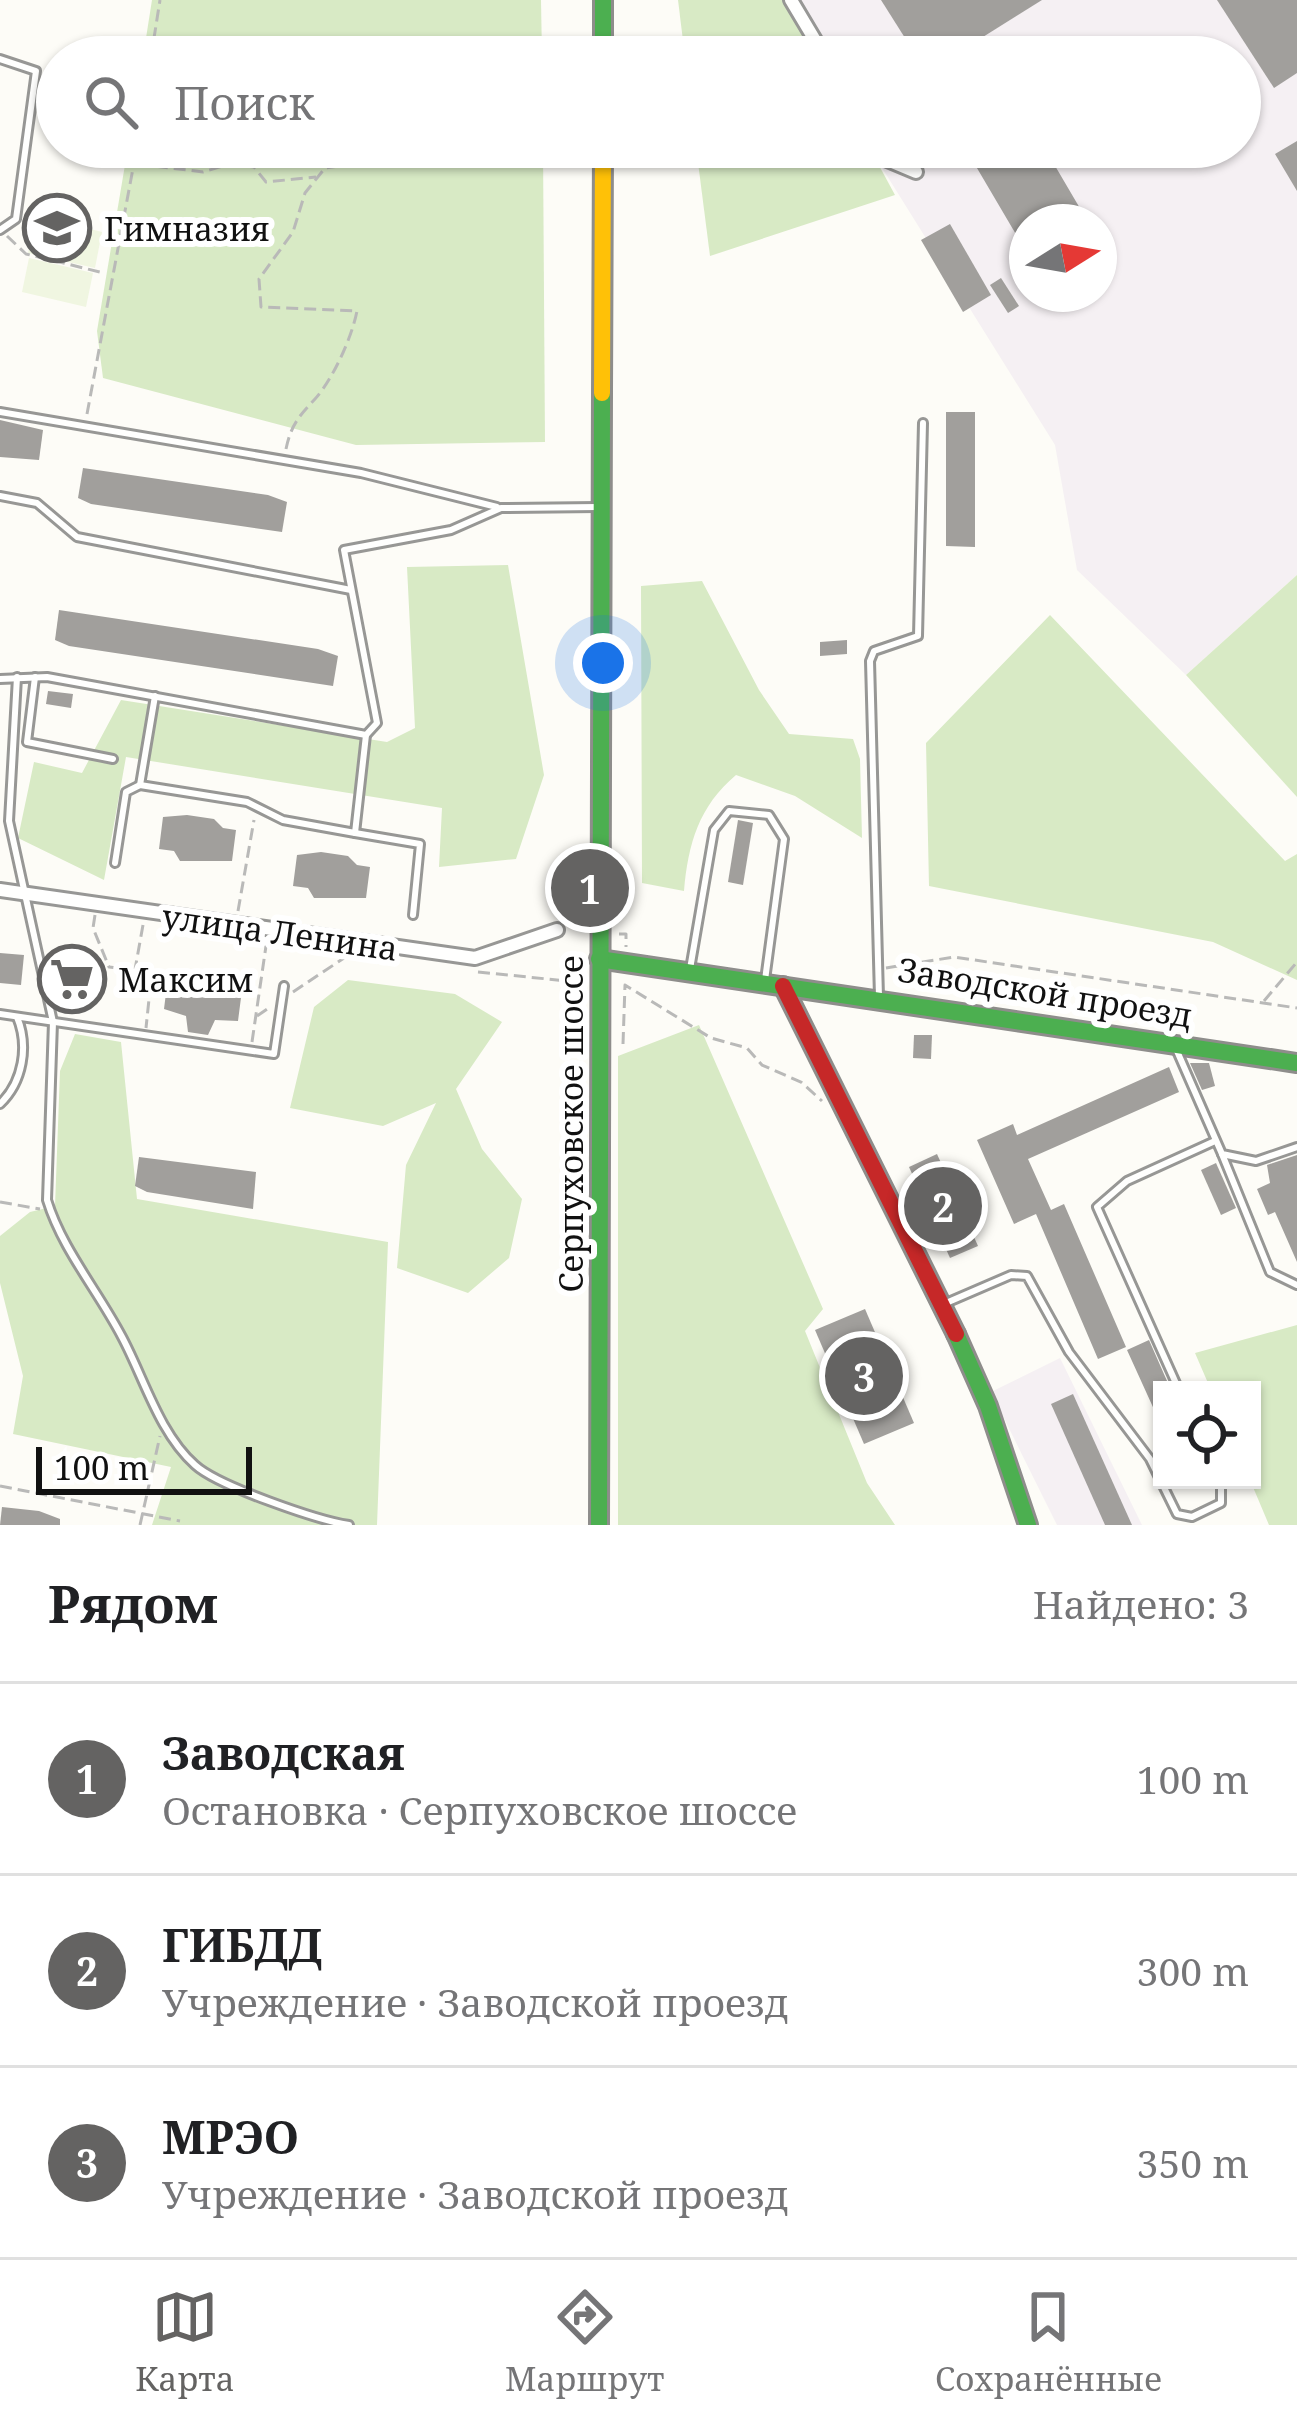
<!DOCTYPE html>
<html lang="ru">
<head>
<meta charset="utf-8">
<style>
  body { margin:0; font-family:"Noto Serif",serif; background:#f2f2f2; color:#202124 }
  .controls { position:absolute; right:36px; bottom:36px; display:grid; overflow:hidden; border-radius:0px; box-shadow:0 3px 9px #0004 }
  .controls button { width:108px; height:108px; display:grid; place-items:center; padding:0; border:0; border-bottom:3px solid #e0e0e0; background:#fff; color:#202124; font:60px sans-serif }
  .compass { position:absolute; left:1009px; top:204px; width:108px; height:108px; border-radius:50%; background:#fff; box-shadow:0 3px 9px #0004; rotate:79deg }
  .scale { position:absolute; left:36px; bottom:30px; width:216px; box-sizing:border-box; padding-left:12px; border:6px solid #111; border-top:0; font-size:33px; line-height:42px; white-space:nowrap; color:#111; -webkit-text-stroke:9px #fff; paint-order:stroke }
  .you { position:absolute; left:603px; top:663px; width:42px; height:42px; margin:-30px; border:9px solid #fff; border-radius:50%; background:#1a73e8; box-shadow:0 0 0 18px #1a73e833 }
  .badge { display:grid; place-items:center; width:78px; height:78px; border-radius:50%; background:#646362; color:#fff; font-size:39px; font-weight:700 }
  .pin { position:absolute; translate:-50% -50%; border:6px solid #fff; box-shadow:0 3px 12px #0006 }
  .list { margin:0; padding:0; list-style:none }
  h2 { display:flex; justify-content:space-between; align-items:center; height:156px; margin:0; padding:0 48px; font-size:51px }
  h2 small { font-size:39px; font-weight:400; color:#757577 }
  .list li { display:grid; grid-template-columns:78px 1fr auto; gap:36px; align-items:center; box-sizing:border-box; height:192px; padding:0 48px; border-top:3px solid #e0e0e0 }
  .list b { display:block; font-size:45px; white-space:nowrap }
  .list p { margin:0; font-size:39px; white-space:nowrap; color:#757577 }
  .list em { font-size:39px; font-style:normal; color:#757577 }
  .icon { flex:none; width:66px; height:66px; fill:none; stroke:currentColor; stroke-width:2; stroke-linecap:round; stroke-linejoin:round }
  .map { position:relative; flex:none; width:1297px; height:1525px; overflow:hidden }
  .search { position:absolute; background:#fff; box-shadow:0 3px 9px #0004; left:36px; right:36px; top:36px; height:132px; display:flex; align-items:center; gap:30px; box-sizing:border-box; padding:0 42px; border-radius:66px; color:#757577; font-size:45px }
  .sheet { height:732px; background:#fff }
  nav { display:flex; justify-content:space-around; align-items:center; box-sizing:border-box; height:168px; border-top:3px solid #e0e0e0; background:#fff; font-size:33px; color:#757577 }
  nav a { display:grid; justify-items:center; gap:6px }
  nav .on { color:#646362 }
  .map>svg:first-child { display:block }
</style>
</head>
<body>
<div class="map">
<svg width="1297" height="1525" viewBox="0 0 1297 1525">
  <rect width="100%" height="100%" fill="#fdfcf7"/>
  <g fill="#f5f0f3" fill-rule="evenodd">
    <path d="M788,0H1297V575L1186,675L1077,570L1055,445L869,147H1240V57H819ZM1027,222H1099V294H1027Z"/>
    <path d="M1060,1358L1142,1525H1057L991,1392Z"/>
  </g>
  <g fill="#d8eac5">
    <path d="M152,0H541L542,57H143Z"/>
    <path d="M678,0H788L819,57H685Z"/>
    <path d="M128,147H543L545,442L356,445L103,378L97,331Z"/>
    <path d="M696,147H869L895,195L710,256Z"/>
    <path d="M508,565L544,775L516,859L439,867L442,808L126,757L104,880L18,838L34,762L82,773L121,700L387,742L415,728L407,567Z"/>
    <path d="M1297,575V797L1186,675Z"/>
    <path d="M702,581L759,690L789,734L853,739L860,759L862,838L795,796L736,775C699,806 688,844 684,891L642,883L641,586Z"/>
    <path d="M1050,615L1285,861L1297,854V980L1213,942L929,886L926,743Z"/>
    <path d="M348,980L455,994L502,1022L456,1089L482,1149L522,1199L509,1258L468,1293L397,1268L406,1165L436,1103L383,1126L290,1108L314,1007Z"/>
    <path d="M699,1025L823,1309L805,1331L867,1483L895,1525H618V1056Z"/>
    <path d="M75,1034L121,1042L137,1199L388,1242L377,1525H152L171,1467L13,1434L23,1376L0,1283V1236L30,1212L55,1206L60,1071Z"/>
    <path d="M1297,1325V1525H1269L1250,1480L1252,1390H1211L1195,1353Z"/>
  </g>
  <g fill="#f0f6e1">
    <path d="M36,215L102,232L95,268L28,253Z"/>
    <path d="M29,258L93,273L86,307L22,292Z"/>
  </g>
  <g fill="#a19f9c">
    <path d="M881,0H1042L951,57H917Z"/>
    <path d="M1217,0H1297V73L1274,88Z"/>
    <path d="M1297,141V191L1275,154Z"/>
    <path d="M1001,147H1044L1088,222H1027V253L974,163Z"/>
    <path d="M950,224L991,295L963,312L921,240Z"/>
    <path d="M1001,278L1019,306L1008,313L990,285Z"/>
    <path d="M946,412H975V547L946,546Z"/>
    <path d="M0,420L43,430L39,460L0,457Z"/>
    <path d="M83,468L268,495L287,502L282,532L91,504L78,498Z"/>
    <path d="M59,610L318,649L338,656L333,686L69,646L55,640Z"/>
    <path d="M847,640V654L820,656V642Z"/>
    <path d="M48,691L73,694L71,708L46,704Z"/>
    <path d="M187,815L214,819L223,828L236,830L232,861H180L174,851L159,849L163,817Z"/>
    <path d="M738,820L753,823L743,885L728,882Z"/>
    <path d="M321,852L348,856L357,865L370,867L366,898H314L308,888L293,886L297,855Z"/>
    <path d="M0,953L24,955L21,985L0,983Z"/>
    <path d="M78,959L92,961L87,994L63,987L67,960Z"/>
    <path d="M193,975L242,990L238,1021L215,1020L208,1035L188,1032L186,1016L164,1009L168,977Z"/>
    <path d="M914,1035H932L931,1059L913,1058Z"/>
    <path d="M1190,1063H1209L1215,1086L1202,1090Z"/>
    <path d="M1169,1067L1179,1092L1028,1159L1051,1210L1064,1204L1126,1347L1098,1359L1036,1214L1014,1224L977,1140L1013,1124L1017,1135Z"/>
    <path d="M937,1154L978,1246L950,1258L909,1167Z"/>
    <path d="M1297,1155V1262L1275,1212L1268,1215L1257,1189L1270,1183L1267,1165Z"/>
    <path d="M139,1157L256,1172L253,1209L147,1192L135,1186Z"/>
    <path d="M1216,1163L1236,1208L1221,1215L1201,1170Z"/>
    <path d="M865,1309L914,1423L864,1444L815,1330Z"/>
    <path d="M1149,1340L1171,1390H1162V1427L1127,1350Z"/>
    <path d="M1073,1394L1132,1525H1105L1051,1404Z"/>
    <path d="M2,1507L39,1511L60,1519V1525H0Z"/>
  </g>
  <g fill="none" stroke-linecap="round" stroke-linejoin="round">
    <g stroke="#979795" stroke-width="12">
      <g id="lane">
        <path d="M0,59L36,71L16,219L0,230"/>
        <path d="M0,412L361,473L497,507"/>
        <path d="M0,496L37,503L77,537L351,590"/>
        <path d="M17,677L9,821L53,1022L47,1200C62,1249 98,1291 122,1337C144,1378 159,1433 195,1465C218,1486 317,1520 349,1525"/>
        <path d="M35,677L27,742L113,759"/>
        <path d="M0,679L47,677L366,735L377,723L344,550L451,530L501,508L598,507"/>
        <path d="M155,696L140,785L247,802L283,820L355,833L366,735"/>
        <path d="M355,833L420,844L413,915"/>
        <path d="M115,863L126,792L140,785"/>
        <path d="M690,969L714,830L729,811L769,815L784,839L765,980"/>
        <path d="M879,997L870,661L874,651L918,636L923,423"/>
        <path d="M0,1014L274,1054L284,986"/>
        <path d="M1177,1051L1222,1154L1256,1161L1297,1147"/>
        <path d="M0,1104C23,1082 29,1046 17,1017"/>
        <path d="M1222,1154L1270,1272L1297,1285"/>
        <path d="M946,1303L1011,1275L1027,1276L1069,1352L1150,1459L1177,1514L1192,1517L1221,1503V1480"/>
        <path d="M1179,1390L1097,1207L1127,1181L1215,1141"/>
      </g>
    </g>
    <g stroke="#979795" stroke-width="18">
      <g id="street">
        <path d="M791,0L825,57"/>
        <path d="M878,147L885,159L916,172"/>
        <path d="M0,890L475,958L557,930"/>
      </g>
    </g>
    <g stroke="#8e8d8b" stroke-width="22">
      <g id="fast">
        <path d="M603,0V57"/>
        <path d="M599,959L1297,1063"/>
        <path d="M956,1334L988,1406L1028,1525"/>
        <path d="M599,1525L602,393"/>
      </g>
    </g>
    <g stroke="#8e8d8b" stroke-width="22">
      <path id="slow" d="M602,393L603,147"/>
    </g>
    <g stroke="#8e8d8b" stroke-width="22">
      <path id="jam" d="M783,986L956,1334"/>
    </g>
    <g stroke="#b9b9b8" stroke-width="3" stroke-dasharray="12 6" stroke-linecap="butt">
      <path d="M151,57L160,0"/>
      <path d="M138,164L203,172L229,164L254,167L266,182L316,177"/>
      <path d="M7,236L26,254L100,272"/>
      <path d="M87,414L137,147"/>
      <path d="M286,449C291,425 299,416 315,399C333,379 352,337 357,311L261,307L259,279L293,232L305,193L325,168L378,160L586,157"/>
      <path d="M238,911L254,820"/>
      <path d="M95,915L93,928L109,967L133,970"/>
      <path d="M567,921L583,907"/>
      <path d="M143,925L134,975L151,980L146,1028"/>
      <path d="M619,934H626V947"/>
      <path d="M886,968L954,957L1297,1008"/>
      <path d="M478,972L587,983"/>
      <path d="M293,992L350,954"/>
      <path d="M1264,1001L1297,962"/>
      <path d="M257,1016L270,1007"/>
      <path d="M252,1042L267,939"/>
      <path d="M623,1044L625,985L711,1038L747,1048L762,1065L801,1082L822,1101"/>
      <path d="M0,1202L40,1209"/>
      <path d="M0,1486L180,1521"/>
      <path d="M140,1525L160,1436"/>
    </g>
    <use href="#lane" stroke="#fffffe" stroke-width="6"/>
    <use href="#street" stroke="#fffffe" stroke-width="12"/>
    <use href="#fast" stroke="#4caf50" stroke-width="16"/>
    <use href="#slow" stroke="#ffc107" stroke-width="16"/>
    <use href="#jam" stroke="#c62828" stroke-width="16"/>
  </g>
  <defs>
    <g id="school-ring" transform="scale(3.45)"><circle r="9.5" fill="#fff" stroke="#646362" stroke-width="1.5"/><path d="M0-5L7-2L0 1L-7-2ZM-4 1L0 2.5L4 1V4Q0 6-4 4Z" fill="#646362"/></g>
    <g id="supermarket-ring" transform="scale(3.45)"><circle r="9.5" fill="#fff" stroke="#646362" stroke-width="1.5"/><path d="M-6-5.5h2.5l.6 2H6L4.5 2H-2.5L-4.4-4H-6ZM-1.5 3.2a1.3 1.3 0 1 0 .1 0ZM3 3.2a1.3 1.3 0 1 0 .1 0Z" fill="#646362"/></g>
  </defs>
  <g fill-rule="evenodd">
    <use href="#school-ring" x="57" y="228"/>
    <use href="#supermarket-ring" x="72" y="979"/>
  </g>
  <g text-anchor="middle" dominant-baseline="central" stroke-width="12" stroke-linejoin="round" paint-order="stroke">
    <g font-size="33" fill="#111" stroke="#fff" text-anchor="start">
      <text x="104" y="228">Гимназия</text>
      <text x="118" y="979">Максим</text>
    </g>
    <g font-size="33" fill="#111" stroke="#fff">
      <text transform="translate(280 932) rotate(8)">улица Ленина</text>
      <text transform="translate(1045 992) rotate(9)">Заводской проезд</text>
      <text transform="translate(570 1124) rotate(-90)">Серпуховское шоссе</text>
    </g>
  </g>
</svg>
<div class="controls">
<button><svg class="icon" aria-label="locate" viewBox="0 0 24 24"><circle cx="12" cy="12" r="6"/><path d="M12 2v4M12 18v4M2 12h4M18 12h4"/></svg></button>
</div>
<svg class="compass" viewBox="-18 -18 36 36"><path d="M0-13l5 13h-10z" fill="#e53935"/><path d="M0 13l5-13h-10z" fill="#757577"/></svg>
<div class="scale">100 m</div>
<div class="you"></div>
<div class="pin badge" style="left:590px;top:888px">1</div>
<div class="pin badge" style="left:943px;top:1206px">2</div>
<div class="pin badge" style="left:864px;top:1376px">3</div>
<div class="search"><svg class="icon" aria-label="search" viewBox="0 0 24 24"><circle cx="10" cy="10" r="6"/><path d="M15 15l6 6"/></svg>Поиск</div>
</div>
<section class="sheet">
<h2>Рядом<small>Найдено: 3</small></h2>
<ul class="list">
<li><span class="badge">1</span><div><b>Заводская</b><p>Остановка · Серпуховское шоссе</p></div><em>100 m</em></li>
<li><span class="badge">2</span><div><b>ГИБДД</b><p>Учреждение · Заводской проезд</p></div><em>300 m</em></li>
<li><span class="badge">3</span><div><b>МРЭО</b><p>Учреждение · Заводской проезд</p></div><em>350 m</em></li>
</ul>
</section>
<nav>
<a class="on"><svg class="icon" aria-label="map" viewBox="0 0 24 24"><path d="M3 6l6-2 6 2 6-2v14l-6 2-6-2-6 2zM9 4v14M15 6v14"/></svg>Карта</a>
<a><svg class="icon" aria-label="directions" viewBox="0 0 24 24"><path d="M12 3l9 9-9 9-9-9zM9 14v-3h6M13 9l2 2-2 2"/></svg>Маршрут</a>
<a><svg class="icon" aria-label="saved" viewBox="0 0 24 24"><path d="M7 4h10v16l-5-4-5 4z"/></svg>Сохранённые</a>
</nav>
</body>
</html>
